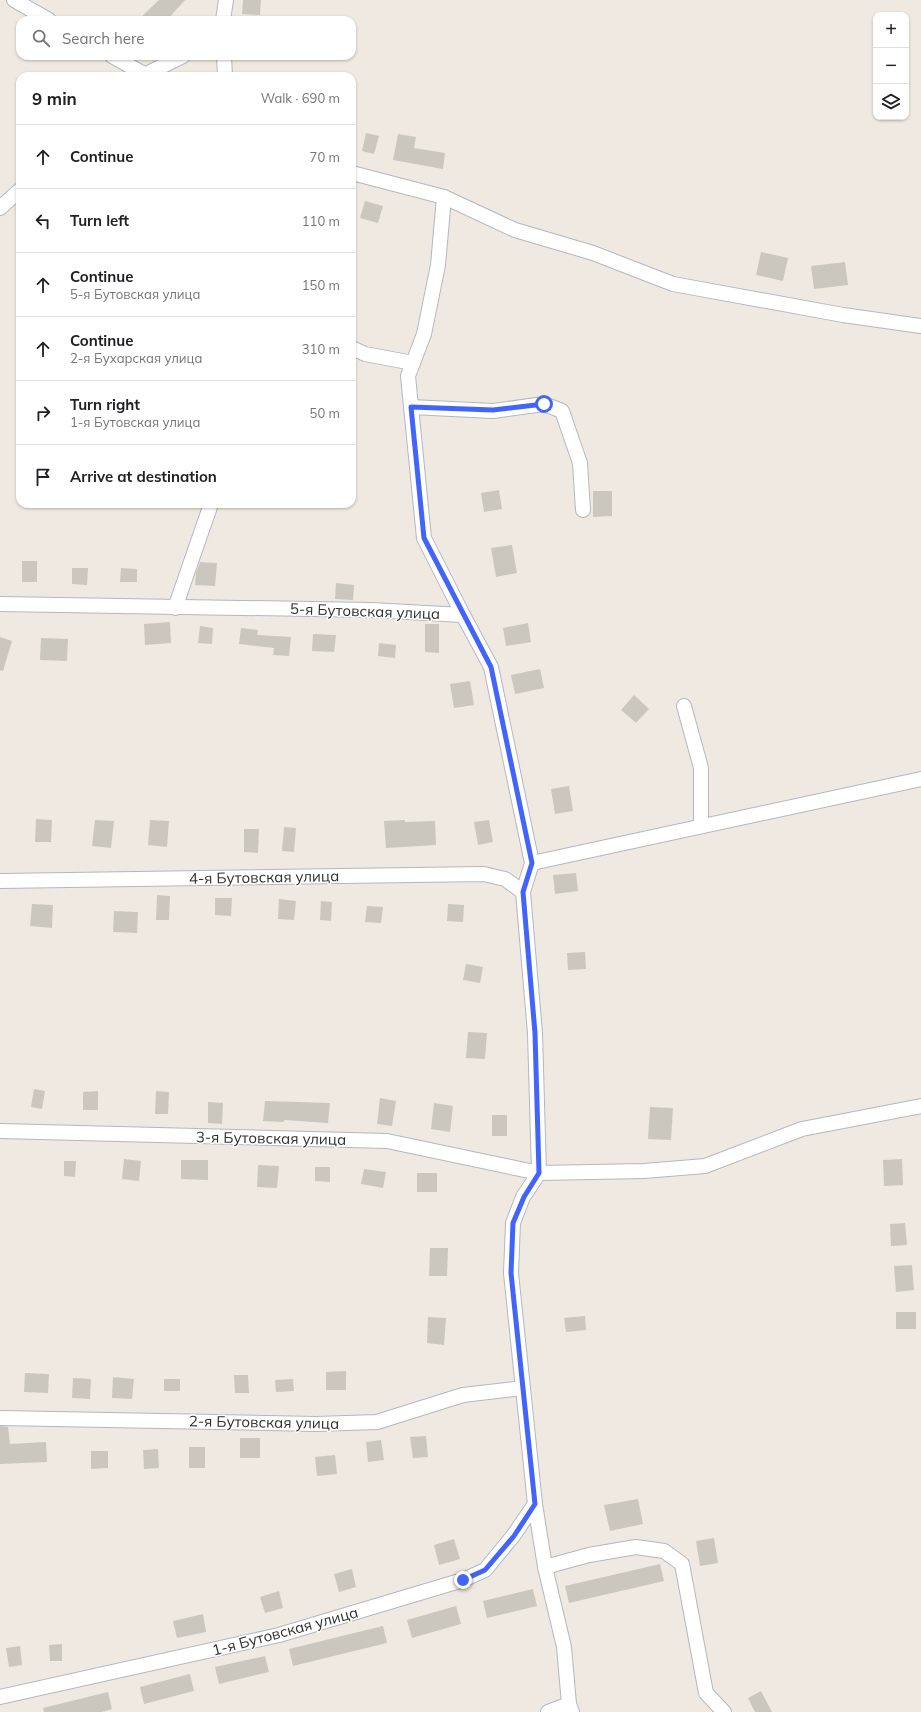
<!DOCTYPE html>
<html lang="en">
<head>
<meta charset="utf-8">
<style>
  body { margin:0; font-family:Mulish,sans-serif; background:#f2f2f2; color:#202124 }
  .controls { position:absolute; right:12px; top:12px; display:grid; overflow:hidden; border-radius:8px; box-shadow:0 1px 3px #0004 }
  .controls button { width:36px; height:36px; display:grid; place-items:center; padding:0; border:0; border-bottom:1px solid #e0e0e0; background:#fff; color:#202124; font:20px sans-serif }
  .stop { position:absolute; width:12px; height:12px; margin:-9px; border:3px solid #4264fb; border-radius:50%; background:#fff }
  .stop.end { background:#4264fb; border-color:#fff; box-shadow:0 1px 4px #0008 }
  .list { margin:0; padding:0; list-style:none }
  h2 { display:flex; justify-content:space-between; align-items:center; height:52px; margin:0; padding:0 16px; font-size:17px }
  h2 small { font-size:13px; font-weight:400; color:#757577 }
  .list li { display:grid; grid-template-columns:26px 1fr auto; gap:12px; align-items:center; box-sizing:border-box; height:64px; padding:0 16px; border-top:1px solid #e0e0e0 }
  .list b { display:block; font-size:15px; white-space:nowrap }
  .list p { margin:0; font-size:13px; white-space:nowrap; color:#757577 }
  .list em { font-size:13px; font-style:normal; color:#757577 }
  .icon { flex:none; width:22px; height:22px; fill:none; stroke:currentColor; stroke-width:2; stroke-linecap:round; stroke-linejoin:round }
  .map { position:relative; flex:none; width:921px; height:1712px; overflow:hidden }
  .search { position:absolute; background:#fff; box-shadow:0 1px 3px #0004; left:16px; top:16px; width:340px; height:44px; display:flex; align-items:center; gap:10px; box-sizing:border-box; padding:0 14px; border-radius:12px; color:#757577; font-size:15px }
  .panel { position:absolute; background:#fff; box-shadow:0 1px 3px #0004; left:16px; top:72px; width:340px; height:436px; border-radius:12px }
  .map>svg:first-child { display:block }
</style>
</head>
<body>
<div class="map">
<svg width="921" height="1712" viewBox="0 0 921 1712">
  <rect width="100%" height="100%" fill="#efe9e1"/>
  <g fill="#cbc7bf">
    <path d="M159,0H185L167,20H138Z"/>
    <path d="M243,0H261L260,15L242,14Z"/>
    <path d="M366,133L379,136L374,154L362,151Z"/>
    <path d="M398,134L416,137L414,148L445,153L443,169L393,160Z"/>
    <path d="M365,201L383,206L378,223L360,218Z"/>
    <path d="M761,252L788,258L783,281L756,275Z"/>
    <path d="M845,262L848,285L814,289L811,266Z"/>
    <path d="M499,490L502,509L484,512L481,493Z"/>
    <path d="M593,491H612V516L593,517Z"/>
    <path d="M512,545L517,573L496,577L491,548Z"/>
    <rect x="22" y="561" width="15" height="21"/>
    <path d="M200,562L217,563L215,586L195,585L196,573Z"/>
    <path d="M72,568H88L87,585L72,584Z"/>
    <path d="M121,568L137,569V582H120Z"/>
    <path d="M336,583L354,585L353,600L335,599Z"/>
    <path d="M170,622L171,643L145,645L144,624Z"/>
    <path d="M528,623L531,642L506,646L503,628Z"/>
    <path d="M425,624H439V653L425,652Z"/>
    <path d="M200,626L213,628L212,644L198,643Z"/>
    <path d="M241,628L258,630L257,635L291,637L289,656L273,655L274,648L239,644Z"/>
    <path d="M313,634L336,635L334,652L312,651Z"/>
    <path d="M0,637L12,641L3,671L0,670Z"/>
    <path d="M41,638L68,639L67,661L40,660Z"/>
    <path d="M379,643L396,645L395,658L378,656Z"/>
    <path d="M540,669L544,688L515,694L511,675Z"/>
    <path d="M470,681L474,705L454,708L450,684Z"/>
    <path d="M634,695L649,709L636,723L621,710Z"/>
    <path d="M569,786L573,811L555,814L551,789Z"/>
    <path d="M36,819L52,820L51,842H35Z"/>
    <path d="M95,820L114,821L111,848L92,846Z"/>
    <path d="M150,820L169,821L167,847L148,845Z"/>
    <path d="M405,820V822L435,821L436,845L386,848L384,821Z"/>
    <path d="M489,820L493,842L478,845L474,822Z"/>
    <path d="M284,827L296,828L294,852L282,851Z"/>
    <path d="M244,829H259L258,853L244,852Z"/>
    <path d="M576,873L578,891L555,894L553,875Z"/>
    <path d="M157,895L170,896L169,920H156Z"/>
    <path d="M215,898H232L231,916L215,915Z"/>
    <path d="M279,899L296,901L294,920L278,919Z"/>
    <path d="M321,901L332,902L331,921L320,920Z"/>
    <path d="M32,904L53,905L52,928L30,926Z"/>
    <path d="M448,904L464,905L463,922L447,921Z"/>
    <path d="M367,906L383,907L381,923L365,922Z"/>
    <path d="M114,911L138,912L137,933L113,932Z"/>
    <path d="M585,952L586,969L568,970L567,953Z"/>
    <path d="M466,964L483,967L480,983L463,980Z"/>
    <path d="M468,1032L487,1033L485,1059L466,1058Z"/>
    <path d="M34,1089L45,1091L42,1109L31,1107Z"/>
    <path d="M98,1091V1110H83V1092Z"/>
    <path d="M156,1091L169,1092L168,1114H155Z"/>
    <path d="M380,1098L396,1101L392,1126L377,1124Z"/>
    <path d="M265,1101L330,1103L328,1123L284,1120V1122L263,1121Z"/>
    <path d="M208,1102L223,1103L222,1124L208,1123Z"/>
    <path d="M434,1103L453,1106L450,1132L431,1129Z"/>
    <path d="M650,1107L673,1108L671,1140L648,1139Z"/>
    <rect x="492" y="1115" width="15" height="21"/>
    <path d="M124,1159L141,1161L139,1181L122,1179Z"/>
    <path d="M902,1159L903,1185L884,1186L883,1160Z"/>
    <path d="M181,1160H208V1180L181,1179Z"/>
    <path d="M64,1161H76L75,1177L64,1176Z"/>
    <path d="M258,1165L279,1166L277,1188L257,1187Z"/>
    <path d="M315,1167H330V1182L315,1181Z"/>
    <path d="M364,1169L386,1172L383,1188L361,1184Z"/>
    <rect x="417" y="1173" width="20" height="19"/>
    <path d="M905,1223L907,1245L891,1246L890,1224Z"/>
    <path d="M430,1248H448L447,1276H429Z"/>
    <path d="M912,1265L914,1290L896,1292L894,1266Z"/>
    <rect x="896" y="1312" width="20" height="17"/>
    <path d="M585,1316L586,1330L566,1332L564,1318Z"/>
    <path d="M428,1317L446,1318L444,1345L427,1343Z"/>
    <path d="M346,1371V1390H326V1372Z"/>
    <path d="M25,1373L49,1374L48,1393L24,1392Z"/>
    <path d="M234,1375H248L249,1393H235Z"/>
    <path d="M113,1377L134,1379L132,1399L112,1398Z"/>
    <path d="M73,1378L91,1379L90,1399L72,1398Z"/>
    <rect x="164" y="1379" width="16" height="12"/>
    <path d="M293,1379L294,1391L276,1392L275,1380Z"/>
    <path d="M0,1426L8,1427L10,1444L46,1442L47,1462L0,1464Z"/>
    <path d="M426,1436L428,1457L413,1458L410,1437Z"/>
    <rect x="240" y="1438" width="20" height="20"/>
    <path d="M381,1440L384,1460L368,1462L366,1442Z"/>
    <rect x="189" y="1447" width="16" height="21"/>
    <path d="M158,1449L159,1468L144,1469L143,1450Z"/>
    <path d="M91,1451H108V1468L91,1469Z"/>
    <path d="M335,1455L337,1474L317,1476L315,1457Z"/>
    <path d="M638,1499L643,1524L610,1531L604,1505Z"/>
    <path d="M714,1538L718,1563L700,1566L696,1541Z"/>
    <path d="M454,1539L460,1559L439,1565L434,1545Z"/>
    <path d="M660,1564L664,1581L569,1603L565,1586Z"/>
    <path d="M352,1569L356,1587L339,1592L334,1574Z"/>
    <path d="M533,1589L537,1606L487,1618L483,1601Z"/>
    <path d="M279,1591L283,1608L265,1613L260,1597Z"/>
    <path d="M456,1606L461,1624L412,1638L407,1620Z"/>
    <path d="M203,1614L206,1632L177,1638L173,1621Z"/>
    <path d="M383,1626L387,1643L293,1666L289,1649Z"/>
    <path d="M62,1644V1661H50L49,1645Z"/>
    <path d="M20,1646L22,1665L9,1667L6,1648Z"/>
    <path d="M265,1656L269,1672L219,1684L215,1667Z"/>
    <path d="M190,1674L194,1691L144,1704L140,1687Z"/>
    <path d="M761,1691L772,1712H755L748,1698Z"/>
    <path d="M108,1692L112,1709L102,1712H44L43,1708Z"/>
  </g>
  <g fill="none" stroke-linecap="round" stroke-linejoin="round">
    <g stroke="#b4b7c1" stroke-width="16">
      <g id="minor">
        <path d="M14,0L49,20"/>
        <path d="M223,20L226,0"/>
        <path d="M112,56L144,74"/>
        <path d="M224,56L225,76"/>
        <path d="M142,76L183,56"/>
        <path d="M352,173L444,197L515,230L593,253L673,284L843,315L921,326"/>
        <path d="M444,197L438,265L424,334L408,376L424,538L463,615"/>
        <path d="M0,208L20,190"/>
        <path d="M352,348L365,354L413,363"/>
        <path d="M411,407L493,411L544,404L562,411L580,463L583,510"/>
        <path d="M0,604L371,610L463,615L491,667L532,863L523,892L535,1033L539,1173L523,1197L513,1223L511,1273L535,1504L545,1567L564,1647L569,1704L572,1712"/>
        <path d="M175,608L211,504"/>
        <path d="M684,706L701,768V826"/>
        <path d="M532,863L921,779"/>
        <path d="M0,881L484,874L505,879L523,892"/>
        <path d="M0,1131L387,1141L539,1173L644,1171L705,1166L802,1129L921,1106"/>
        <path d="M0,1418L316,1424L377,1422L463,1395L523,1388"/>
        <path d="M545,1567L589,1555L636,1547L664,1551L682,1564L706,1693L724,1712"/>
        <path d="M0,1697L279,1635L463,1580L485,1570L513,1536L535,1504"/>
        <path d="M548,1712L569,1704"/>
      </g>
    </g>
    <use href="#minor" stroke="#fff" stroke-width="14"/>
  </g>
  <g fill="none" stroke-linecap="round" stroke-linejoin="round">
    <path stroke="#4264fb" stroke-width="5" d="M463,1580L485,1570L514,1536L535,1504L511,1273L513,1223L524,1197L539,1173L535,1033L523,892L532,863L491,667L424,538L411,407L493,410L544,404"/>
  </g>
  <g text-anchor="middle" dominant-baseline="central" stroke-width="3" stroke-linejoin="round" paint-order="stroke">
    <g font-size="15" fill="#2e2e2e" stroke="#fff">
      <text transform="translate(365 611) rotate(2)">5-я Бутовская улица</text>
      <text transform="translate(264 877) rotate(-1)">4-я Бутовская улица</text>
      <text transform="translate(271 1138) rotate(1)">3-я Бутовская улица</text>
      <text transform="translate(264 1422) rotate(1)">2-я Бутовская улица</text>
      <text transform="translate(285 1631) rotate(-15)">1-я Бутовская улица</text>
    </g>
  </g>
</svg>
<div class="controls">
<button>+</button>
<button>−</button>
<button><svg class="icon" aria-label="layers" viewBox="0 0 24 24"><path d="M12 4l9 5-9 5-9-5zM3 14l9 5 9-5"/></svg></button>
</div>
<div class="stop" style="left:544px;top:404px"></div>
<div class="stop end" style="left:463px;top:1580px"></div>
<div class="search"><svg class="icon" aria-label="search" viewBox="0 0 24 24"><circle cx="10" cy="10" r="6"/><path d="M15 15l6 6"/></svg>Search here</div>
<section class="panel">
<h2>9 min<small>Walk · 690 m</small></h2>
<ul class="list">
<li><svg class="icon" aria-label="ahead" viewBox="0 0 24 24"><path d="M12 20V5M6 11l6-6 6 6"/></svg><div><b>Continue</b></div><em>70 m</em></li>
<li><svg class="icon" aria-label="left" viewBox="0 0 24 24"><path d="M17 20v-9H6M10 6l-5 5 5 5"/></svg><div><b>Turn left</b></div><em>110 m</em></li>
<li><svg class="icon" aria-label="ahead" viewBox="0 0 24 24"><path d="M12 20V5M6 11l6-6 6 6"/></svg><div><b>Continue</b><p>5-я Бутовская улица</p></div><em>150 m</em></li>
<li><svg class="icon" aria-label="ahead" viewBox="0 0 24 24"><path d="M12 20V5M6 11l6-6 6 6"/></svg><div><b>Continue</b><p>2-я Бухарская улица</p></div><em>310 m</em></li>
<li><svg class="icon" aria-label="right" viewBox="0 0 24 24"><path d="M7 20v-9h11M14 6l5 5-5 5"/></svg><div><b>Turn right</b><p>1-я Бутовская улица</p></div><em>50 m</em></li>
<li><svg class="icon" aria-label="arrive" viewBox="0 0 24 24"><path d="M6 21V4h12l-3 4 3 4H6"/></svg><div><b>Arrive at destination</b></div></li>
</ul>
</section>
</div>
</body>
</html>
